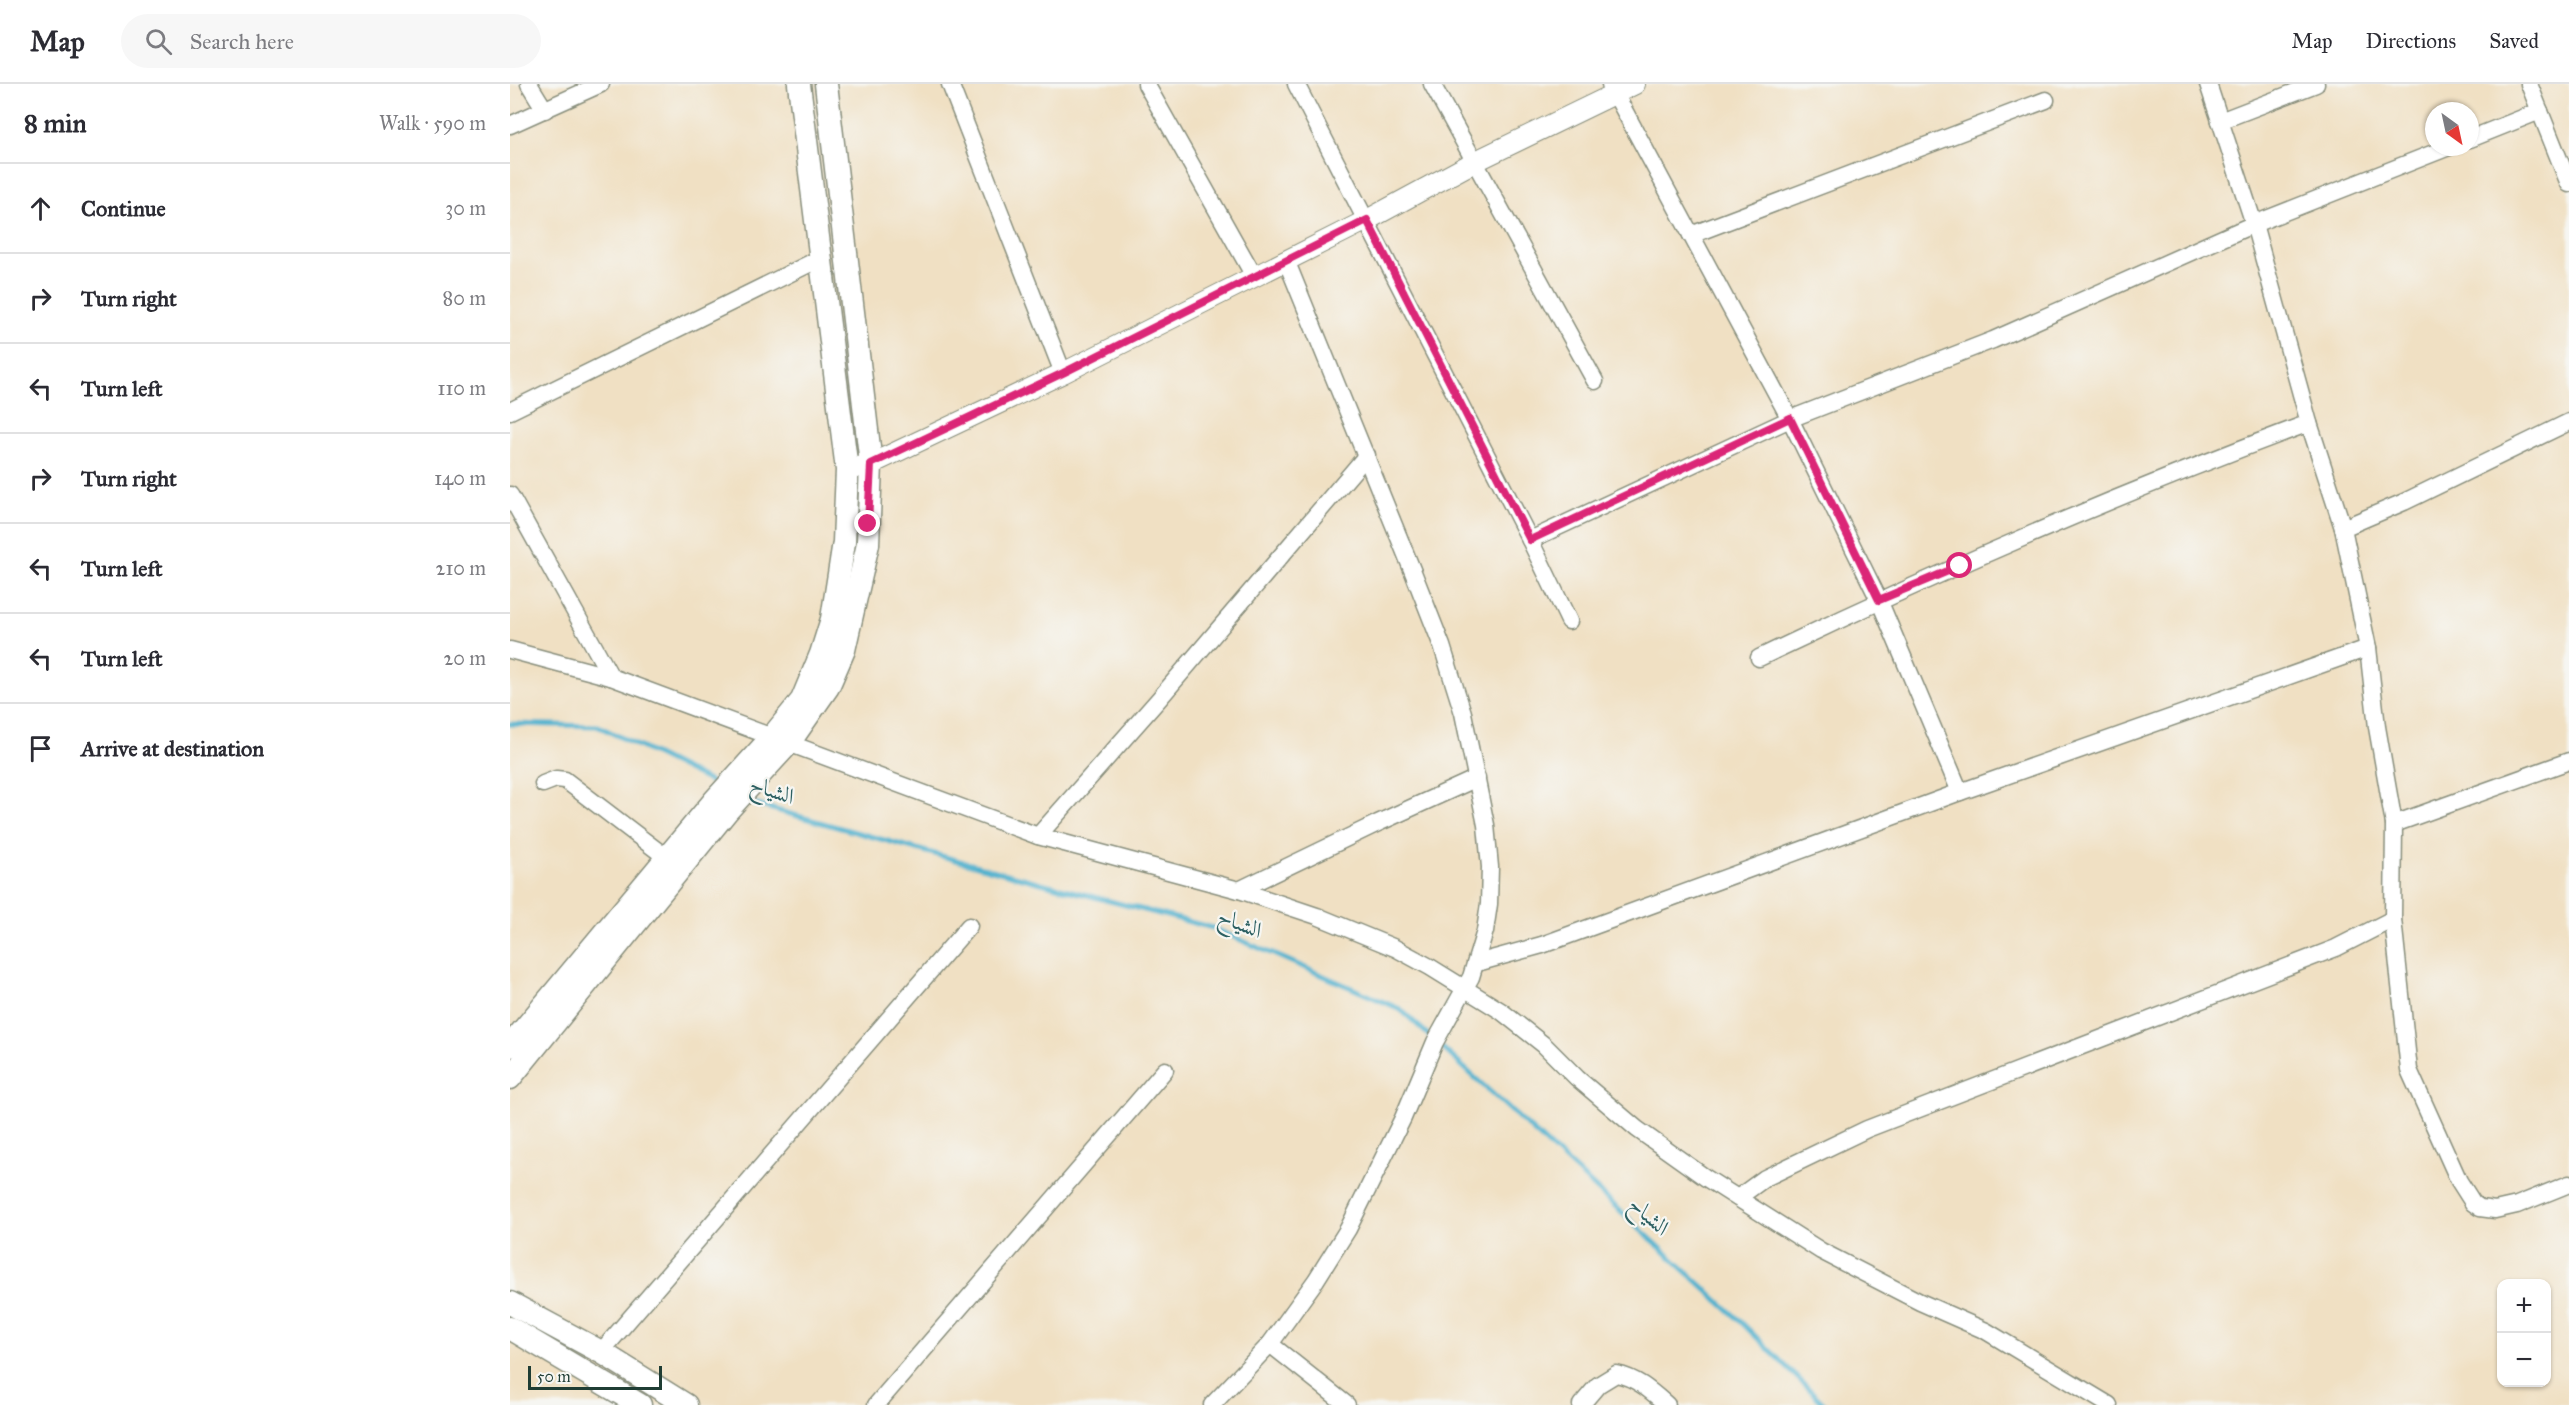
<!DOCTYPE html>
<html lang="en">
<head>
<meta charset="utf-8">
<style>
  body { margin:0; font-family:"IM FELL Great Primer",Amiri,serif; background:#f7f7f7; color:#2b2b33 }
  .controls { position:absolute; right:18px; bottom:18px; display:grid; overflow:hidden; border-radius:12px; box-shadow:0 2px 4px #0004 }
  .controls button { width:54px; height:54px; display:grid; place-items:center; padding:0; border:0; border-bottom:2px solid #e1e1e2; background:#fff; color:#2b2b33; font:30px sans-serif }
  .compass { position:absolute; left:1915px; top:18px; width:54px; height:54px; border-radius:50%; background:#fff; box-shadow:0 2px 4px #0004; rotate:147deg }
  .scale { position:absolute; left:18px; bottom:15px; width:134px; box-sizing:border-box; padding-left:6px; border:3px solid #1f3d34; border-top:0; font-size:16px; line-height:21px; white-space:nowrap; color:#1f3d34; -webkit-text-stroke:4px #f6f6f2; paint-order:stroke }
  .stop { position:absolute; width:18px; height:18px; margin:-14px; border:4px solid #db2777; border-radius:50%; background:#fff }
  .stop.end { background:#db2777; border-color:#fff; box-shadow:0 2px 6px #0008 }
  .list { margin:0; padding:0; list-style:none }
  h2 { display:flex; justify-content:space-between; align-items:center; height:78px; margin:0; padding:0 24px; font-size:26px }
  h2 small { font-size:20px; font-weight:400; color:#7c7c81 }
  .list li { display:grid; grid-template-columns:39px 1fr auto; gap:18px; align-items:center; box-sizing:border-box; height:90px; padding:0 24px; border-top:2px solid #e1e1e2 }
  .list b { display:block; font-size:22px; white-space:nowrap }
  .list em { font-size:20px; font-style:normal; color:#7c7c81 }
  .icon { flex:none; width:33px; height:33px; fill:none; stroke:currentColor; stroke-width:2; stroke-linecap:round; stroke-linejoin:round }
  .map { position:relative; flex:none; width:2059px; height:1321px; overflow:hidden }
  header { display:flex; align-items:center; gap:36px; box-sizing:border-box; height:84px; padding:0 30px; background:#fff; border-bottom:2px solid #e1e1e2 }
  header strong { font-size:28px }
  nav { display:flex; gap:33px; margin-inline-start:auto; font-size:21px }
  .search { width:420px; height:54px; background:#f7f7f7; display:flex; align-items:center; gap:15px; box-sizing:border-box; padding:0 21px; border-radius:33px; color:#7c7c81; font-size:22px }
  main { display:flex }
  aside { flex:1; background:#fff }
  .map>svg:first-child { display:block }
</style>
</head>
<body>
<header>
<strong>Map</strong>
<div class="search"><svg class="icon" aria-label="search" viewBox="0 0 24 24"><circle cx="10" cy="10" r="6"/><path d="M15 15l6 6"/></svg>Search here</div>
<nav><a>Map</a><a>Directions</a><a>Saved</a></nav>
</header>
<main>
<aside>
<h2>8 min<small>Walk · 590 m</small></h2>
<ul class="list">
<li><svg class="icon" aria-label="ahead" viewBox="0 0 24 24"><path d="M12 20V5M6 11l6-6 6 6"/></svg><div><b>Continue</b></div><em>30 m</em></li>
<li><svg class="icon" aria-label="right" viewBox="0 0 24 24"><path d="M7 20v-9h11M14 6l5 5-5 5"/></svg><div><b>Turn right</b></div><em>80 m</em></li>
<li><svg class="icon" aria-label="left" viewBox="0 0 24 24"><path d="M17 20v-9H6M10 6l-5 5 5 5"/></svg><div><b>Turn left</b></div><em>110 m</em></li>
<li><svg class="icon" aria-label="right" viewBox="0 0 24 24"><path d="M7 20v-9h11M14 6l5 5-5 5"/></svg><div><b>Turn right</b></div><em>140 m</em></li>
<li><svg class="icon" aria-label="left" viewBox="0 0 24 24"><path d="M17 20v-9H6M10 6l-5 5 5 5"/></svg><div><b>Turn left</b></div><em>210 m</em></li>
<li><svg class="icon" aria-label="left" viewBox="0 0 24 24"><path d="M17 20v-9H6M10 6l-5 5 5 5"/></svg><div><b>Turn left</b></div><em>20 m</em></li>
<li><svg class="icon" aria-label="arrive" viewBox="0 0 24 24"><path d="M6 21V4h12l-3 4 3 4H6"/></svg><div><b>Arrive at destination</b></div></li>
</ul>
</aside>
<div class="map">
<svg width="2059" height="1321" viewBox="0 0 2059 1321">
  <rect width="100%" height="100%" fill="#f6f6f2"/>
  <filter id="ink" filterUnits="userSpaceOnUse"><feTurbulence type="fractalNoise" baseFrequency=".0167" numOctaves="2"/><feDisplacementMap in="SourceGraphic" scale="12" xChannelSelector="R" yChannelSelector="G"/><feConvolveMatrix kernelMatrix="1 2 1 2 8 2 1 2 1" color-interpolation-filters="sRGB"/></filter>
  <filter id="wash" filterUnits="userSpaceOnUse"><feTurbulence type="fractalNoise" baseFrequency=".008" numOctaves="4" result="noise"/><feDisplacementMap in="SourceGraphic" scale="24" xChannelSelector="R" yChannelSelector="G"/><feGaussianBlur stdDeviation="1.35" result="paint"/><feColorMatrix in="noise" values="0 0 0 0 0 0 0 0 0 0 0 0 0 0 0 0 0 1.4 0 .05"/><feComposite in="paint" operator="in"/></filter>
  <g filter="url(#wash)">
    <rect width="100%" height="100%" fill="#f0e0c3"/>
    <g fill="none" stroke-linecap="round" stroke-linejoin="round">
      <g stroke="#4fb1ce" stroke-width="5">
        <path d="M0,640L88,642L209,702"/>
        <path d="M236,716L248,721L493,789L703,844L890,925L1226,1233L1315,1321"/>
      </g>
    </g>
  </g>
  <g filter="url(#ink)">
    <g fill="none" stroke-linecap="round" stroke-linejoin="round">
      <g stroke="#888e7c" stroke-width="19">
        <g id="minor">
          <path d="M19,0L35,26"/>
          <path d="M440,0L553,289"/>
          <path d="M636,0L744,192"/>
          <path d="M786,0L1020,456L1059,537"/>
          <path d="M922,0L1085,297"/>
          <path d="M1100,0L1280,335L1369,516L1450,708"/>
          <path d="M1698,0L1744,140L1799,339L1833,444L1858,564L1867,643L1884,740L1883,835L1899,986L1949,1097L1963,1119L1970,1124L1985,1126L2007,1121L2059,1100"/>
          <path d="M2019,0L2059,100"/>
          <path d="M1710,37L1806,0"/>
          <path d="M0,41L91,0"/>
          <path d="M1960,55L2030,27"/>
          <path d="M1181,151L1536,16"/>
          <path d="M0,327L309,175"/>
          <path d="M0,411L101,593"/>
          <path d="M1833,444L1894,418L2059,338"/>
          <path d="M1020,456L1280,335L1483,256L1744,140L1939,63"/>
          <path d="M0,566L101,593L528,752L729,806L807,832L885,864L920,883L991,927L1034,961L1067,994L1127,1045L1196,1094L1311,1167L1410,1218L1476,1247L1599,1321"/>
          <path d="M1249,574C1428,488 1613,408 1799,339"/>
          <path d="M33,700L46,695L55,696L157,774"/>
          <path d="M1884,740L2059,677"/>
          <path d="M528,752L649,615L857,371"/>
          <path d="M729,806L868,739L967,694"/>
          <path d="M967,879L1032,861L1450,708L1858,564"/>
          <path d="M1229,1113L1255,1094L1357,1045L1826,864L1883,835"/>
          <path d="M760,1260L837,1321"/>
          <path d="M91,1268L459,842"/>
          <path d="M366,1321L655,986"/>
          <path d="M702,1321L760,1260L806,1196L838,1145L893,1034L925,958L961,893L975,847L979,820L980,783L976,741L953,629L932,562L903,488L776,176"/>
          <path d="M1071,1321L1088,1301L1106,1290C1127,1294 1141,1307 1157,1321"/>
        </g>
      </g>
      <g stroke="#888e7c" stroke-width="22">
        <path id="tertiary" d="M337,386L361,380L553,289L857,136L964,78L1125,0"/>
      </g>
      <g stroke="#888e7c" stroke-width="25">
        <g id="secondary">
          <path d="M0,962L204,717L262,653L292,616L311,570L322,535L334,458L337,386L289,0"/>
          <path d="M0,994L217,727L279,659L318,603L334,566L358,460L361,380L316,0"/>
          <path d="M0,1219L91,1268L176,1321"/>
          <path d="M0,1244L130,1321"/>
        </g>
      </g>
      <use href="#minor" stroke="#fff" stroke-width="16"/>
      <use href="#tertiary" stroke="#fff" stroke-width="20"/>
      <use href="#secondary" stroke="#fff" stroke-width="22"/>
    </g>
  </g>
  <g fill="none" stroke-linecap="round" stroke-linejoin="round" filter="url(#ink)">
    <path stroke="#db2777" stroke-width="8" d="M358,440L361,380L553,289L857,136L1020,456L1280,334L1369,516L1450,482"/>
  </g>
  <g text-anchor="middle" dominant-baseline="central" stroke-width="4.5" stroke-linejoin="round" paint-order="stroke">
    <g font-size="22" font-style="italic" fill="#2d6062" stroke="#f6f6f2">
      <text transform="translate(263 706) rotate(19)">الشياح</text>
      <text transform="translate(731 839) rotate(22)">الشياح</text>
      <text transform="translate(1140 1132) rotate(42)">الشياح</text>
    </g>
  </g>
</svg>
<div class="controls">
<button>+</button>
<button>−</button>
</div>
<svg class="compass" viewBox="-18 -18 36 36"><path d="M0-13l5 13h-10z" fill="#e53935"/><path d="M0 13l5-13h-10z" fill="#7c7c81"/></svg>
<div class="scale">50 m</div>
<div class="stop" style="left:1450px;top:482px"></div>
<div class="stop end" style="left:358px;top:440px"></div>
</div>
</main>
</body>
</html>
